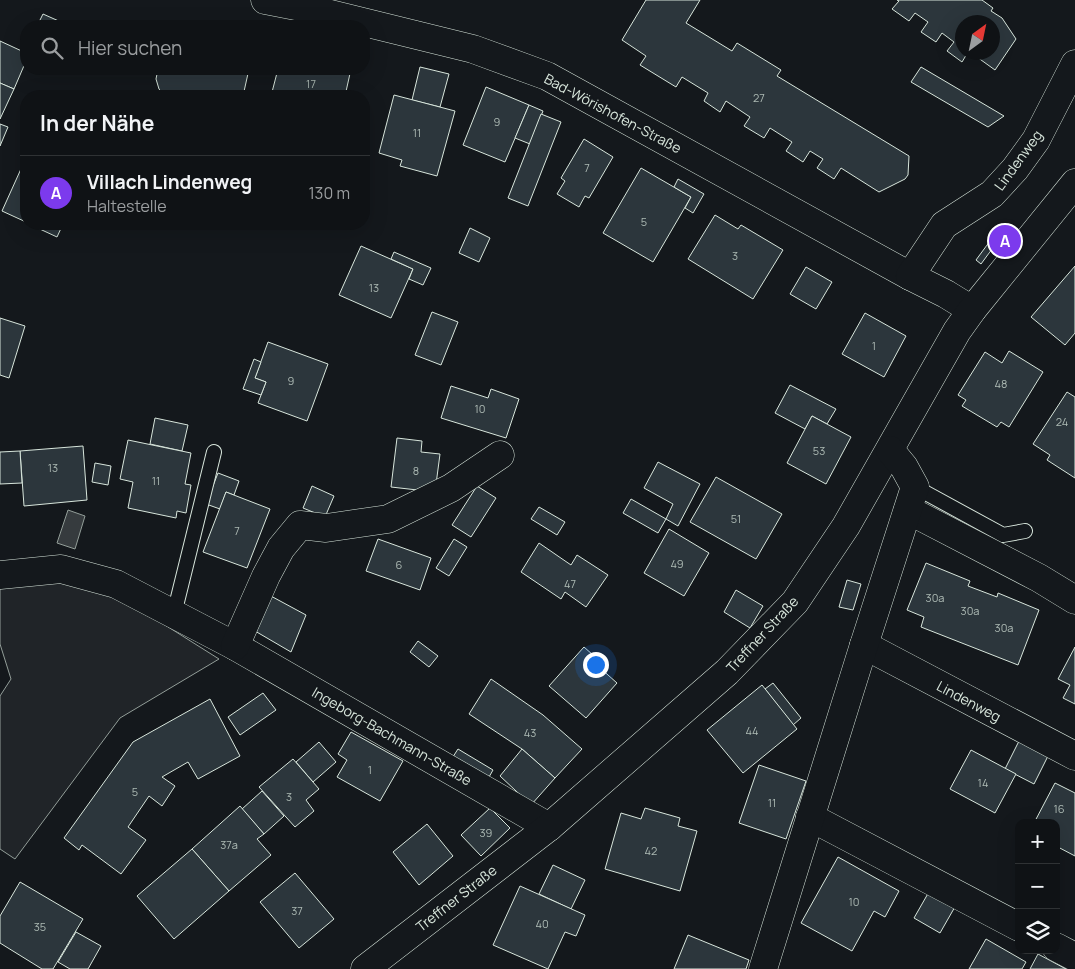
<!DOCTYPE html>
<html lang="de">
<head>
<meta charset="utf-8">
<style>
  body { margin:0; font-family:Manrope,sans-serif; background:#1d2022; color:#f1f3f6 }
  .controls { position:absolute; right:15px; bottom:15px; display:grid; overflow:hidden; border-radius:10px; box-shadow:0 5px 20px #0002 }
  .controls button { width:45px; height:45px; display:grid; place-items:center; padding:0; border:0; border-bottom:1px solid #2f3234; background:#0f1215; color:#f1f3f6; font:25px sans-serif }
  .compass { position:absolute; left:955px; top:15px; width:45px; height:45px; border-radius:50%; background:#0f1215; box-shadow:0 5px 20px #0002; rotate:33deg }
  .you { position:absolute; left:595px; top:664px; width:18px; height:18px; margin:-12px; border:4px solid #fff; border-radius:50%; background:#1a73e8; box-shadow:0 0 0 8px #1a73e833 }
  .badge { display:grid; place-items:center; width:32px; height:32px; border-radius:50%; background:#7c3aed; color:#fff; font-size:16px; font-weight:700 }
  .pin { position:absolute; translate:-50% -50%; border:2px solid #fff; box-shadow:0 1px 5px #0006 }
  .list { margin:0; padding:0; list-style:none }
  h2 { display:flex; justify-content:space-between; align-items:center; height:65px; margin:0; padding:0 20px; font-size:21px }
  h2 small { font-size:16px; font-weight:400; color:#9b9ea0 }
  .list li { display:grid; grid-template-columns:32px 1fr auto; gap:15px; align-items:center; box-sizing:border-box; height:75px; padding:0 20px; border-top:1px solid #2f3234 }
  .list b { display:block; font-size:19px; white-space:nowrap }
  .list p { margin:0; font-size:16px; white-space:nowrap; color:#9b9ea0 }
  .list em { font-size:16px; font-style:normal; color:#9b9ea0 }
  .icon { flex:none; width:28px; height:28px; fill:none; stroke:currentColor; stroke-width:2; stroke-linecap:round; stroke-linejoin:round }
  .map { position:relative; flex:none; width:1075px; height:969px; overflow:hidden }
  .search { position:absolute; background:#0f1215; box-shadow:0 5px 20px #0002; left:20px; top:20px; width:350px; height:55px; display:flex; align-items:center; gap:12px; box-sizing:border-box; padding:0 18px; border-radius:20px; color:#9b9ea0; font-size:19px }
  .panel { position:absolute; background:#0f1215; box-shadow:0 5px 20px #0002; left:20px; top:90px; width:350px; height:140px; border-radius:20px }
  .map>svg:first-child { display:block }
</style>
</head>
<body>
<div class="map">
<svg width="1075" height="969" viewBox="0 0 1075 969">
  <rect width="100%" height="100%" fill="#14181c"/>
  <path fill="#202428" stroke="#939e99" d="M35,581L83,585L127,601L219,659L120,718L15,859L0,849V696L11,679L0,644V586Z"/>
  <path fill="#363b3e" stroke="#939e99" d="M68,510L85,516L75,549L57,543Z"/>
  <g fill="#2c363c" stroke="#d8e6dc">
    <path d="M646,0H700L686,23L732,51L737,43L781,70L777,76L909,156L908,175L905,179L879,192L841,168L834,179L817,168L823,159L810,151L803,162L786,151L792,142L770,128L764,138L744,126L750,117L726,101L720,112L704,101L708,93L682,77L676,87L640,65L646,56L622,40Z"/>
    <path d="M897,0H982L993,8L991,11L1002,18L1016,39L995,70L970,52H992V22H962V52H968L962,62L947,51L954,42L942,33L936,42L921,32L928,22L915,13L909,21L892,9L899,1Z"/>
    <path d="M43,14L70,26H37Z"/>
    <path d="M0,41L26,53V61L14,89L0,83Z"/>
    <path d="M420,67L449,74L440,107L412,100Z"/>
    <path d="M921,67L1004,116L988,127L911,82Z"/>
    <path d="M158,69H249L243,96H165L159,89L156,79Z"/>
    <path d="M278,69H351L345,96H271Z"/>
    <path d="M0,83L14,89L0,119Z"/>
    <path d="M486,87L529,105L505,162L463,145Z"/>
    <path d="M394,95L455,111L437,176L400,166L402,160L379,153Z"/>
    <path d="M529,105L543,111L530,144L515,138Z"/>
    <path d="M541,114L561,122L528,206L508,198Z"/>
    <path d="M0,124L8,127L0,146Z"/>
    <path d="M584,139L613,157L589,198L585,196L579,207L557,194L565,181L561,178Z"/>
    <path d="M25,160L26,161V222L2,211Z"/>
    <path d="M641,168L691,197L653,262L603,233Z"/>
    <path d="M678,179L704,194L693,213L685,208L691,197L674,187Z"/>
    <path d="M715,215L738,229L741,225L783,250L753,299L688,259Z"/>
    <path d="M29,224H63L57,237Z"/>
    <path d="M470,228L490,238L479,262L459,253Z"/>
    <path d="M990,241L995,245L981,264L976,260Z"/>
    <path d="M361,246L413,269L391,318L339,295Z"/>
    <path d="M394,252L431,268L423,285L409,279L413,269L391,259Z"/>
    <path d="M1075,266V333L1065,345L1031,317Z"/>
    <path d="M806,267L832,282L816,309L790,294Z"/>
    <path d="M432,312L458,322L441,365L415,355Z"/>
    <path d="M865,313L906,336L884,377L842,354Z"/>
    <path d="M0,318L25,326L9,378L0,375Z"/>
    <path d="M268,342L328,364L307,421L258,403L266,382L255,378Z"/>
    <path d="M1009,351L1043,372L1009,427L1001,422L997,427L962,406L966,400L958,395L985,352L1002,363Z"/>
    <path d="M254,359L261,362L255,378L266,382L261,395L243,389Z"/>
    <path d="M790,385L836,409L827,424L812,416L805,429L775,413Z"/>
    <path d="M451,386L488,398L491,389L519,399L506,438L441,418Z"/>
    <path d="M1067,392L1075,397V478L1047,460L1050,455L1033,444Z"/>
    <path d="M812,416L851,437L826,484L787,463Z"/>
    <path d="M155,418L188,425L182,451L150,444Z"/>
    <path d="M397,438L422,441L421,452L440,454L435,492L391,487Z"/>
    <path d="M128,440L191,453L185,484L191,485L186,513L177,511L176,518L128,508L133,482L120,479Z"/>
    <path d="M83,446L87,500L24,506L20,451Z"/>
    <path d="M20,451L22,483L0,484V452Z"/>
    <path d="M658,462L700,484L678,526L666,519L673,504L644,488Z"/>
    <path d="M95,463L111,466L108,485L92,482Z"/>
    <path d="M218,473L239,481L234,495L226,492L220,509L206,504Z"/>
    <path d="M716,477L782,514L756,559L690,522Z"/>
    <path d="M312,486L334,496L325,517L303,508Z"/>
    <path d="M477,486L496,498L471,537L452,525Z"/>
    <path d="M226,492L270,509L247,568L203,552Z"/>
    <path d="M631,499L666,519L658,533L623,513Z"/>
    <path d="M539,507L565,522L557,535L531,519Z"/>
    <path d="M669,529L709,553L684,596L644,573Z"/>
    <path d="M378,539L431,558L420,590L366,571Z"/>
    <path d="M454,539L467,547L449,576L436,568Z"/>
    <path d="M539,543L571,565L577,555L608,575L586,607L565,592L561,599L521,572Z"/>
    <path d="M926,563L970,581L968,586L997,597L998,593L1039,610L1018,665L921,627L924,617L907,610Z"/>
    <path d="M847,580L861,584L853,610L839,607Z"/>
    <path d="M736,590L763,606L750,628L724,612Z"/>
    <path d="M269,595L306,615L291,652L255,631Z"/>
    <path d="M418,641L438,656L429,667L410,652Z"/>
    <path d="M584,647L602,663L599,667L617,683L586,718L549,686Z"/>
    <path d="M1075,647V704L1063,698L1070,685L1058,679Z"/>
    <path d="M491,679L543,715L582,749L555,778L522,749L469,714Z"/>
    <path d="M773,683L801,718L793,725L765,689Z"/>
    <path d="M762,685L797,729L743,773L707,730Z"/>
    <path d="M263,693L276,710L240,735L228,717Z"/>
    <path d="M210,699L240,756L198,779L188,762L162,777L175,786L162,806L149,796L128,827L146,840L121,874L82,845L79,850L64,838L133,742Z"/>
    <path d="M351,732L403,761L380,801L337,777L347,760L338,754Z"/>
    <path d="M1020,739L1049,754L1034,784L1005,769Z"/>
    <path d="M319,742L336,762L313,782L296,762Z"/>
    <path d="M458,749L493,770L485,784L449,763Z"/>
    <path d="M522,749L555,778L531,805L500,776Z"/>
    <path d="M971,750L1016,774L995,813L950,789Z"/>
    <path d="M293,759L319,789L306,800L314,811L295,827L259,787Z"/>
    <path d="M759,765L806,781L786,839L739,823Z"/>
    <path d="M1055,783L1075,793V856L1056,846V823H1034Z"/>
    <path d="M262,791L284,816L264,834L242,809Z"/>
    <path d="M240,806L264,834L257,839L271,855L229,891L192,849Z"/>
    <path d="M490,808L510,828L481,856L461,835Z"/>
    <path d="M645,808L680,818L678,826L697,831L680,891L605,869L621,813L641,819Z"/>
    <path d="M427,824L453,856L419,885L393,852Z"/>
    <path d="M192,849L229,891L174,939L137,896Z"/>
    <path d="M838,857L899,891L885,917L874,911L852,951L801,923Z"/>
    <path d="M553,865L585,880L571,909L539,894Z"/>
    <path d="M295,873L334,919L299,948L260,902Z"/>
    <path d="M20,882L83,919L53,969H42L0,943V916Z"/>
    <path d="M520,886L585,915L576,936L565,932L548,969L493,945Z"/>
    <path d="M930,890L956,905L940,933L914,918Z"/>
    <path d="M76,932L101,946L88,969H70L58,962Z"/>
    <path d="M688,935L749,960L746,969H674Z"/>
    <path d="M986,939L1026,962L1022,969H969Z"/>
    <path d="M1038,954L1066,969H1030Z"/>
  </g>
  <g fill="none" stroke-linecap="round" stroke-linejoin="round">
    <g stroke="#d8e6dc" stroke-width="16">
      <g id="service">
        <path d="M915,487L1003,535L1025,531"/>
        <path d="M174,614L214,452"/>
      </g>
    </g>
    <g stroke="#d8e6dc" stroke-width="29">
      <g id="minor">
        <path d="M265,0L306,8L473,49L547,76L910,276"/>
        <path d="M972,310L946,294L910,276L944,225L992,194L1015,169L1036,140L1075,64"/>
        <path d="M908,510L1039,578L1075,600"/>
        <path d="M0,575L61,569L116,584L235,646L549,827"/>
        <path d="M864,645L1075,756"/>
        <path d="M235,646L266,576L281,548L300,525L326,528L388,519L451,488L500,455"/>
        <path d="M810,817L1019,927"/>
        <path d="M1056,947L1075,957"/>
        <path d="M365,969L549,827L727,672L795,602L846,526L957,331L972,310L1075,183"/>
        <path d="M763,969L864,645L915,487L904,467L890,450"/>
      </g>
    </g>
    <use href="#service" stroke="#14181c" stroke-width="14"/>
    <use href="#minor" stroke="#14181c" stroke-width="28"/>
  </g>
  <g text-anchor="middle" dominant-baseline="central" stroke-width="4" stroke-linejoin="round" paint-order="stroke">
    <g font-size="11" fill="#adbab4">
      <text x="311" y="83">17</text>
      <text x="759" y="97">27</text>
      <text x="497" y="121">9</text>
      <text x="417" y="132">11</text>
      <text x="587" y="167">7</text>
      <text x="644" y="221">5</text>
      <text x="735" y="255">3</text>
      <text x="374" y="287">13</text>
      <text x="874" y="345">1</text>
      <text x="291" y="380">9</text>
      <text x="1001" y="383">48</text>
      <text x="480" y="408">10</text>
      <text x="1062" y="421">24</text>
      <text x="819" y="450">53</text>
      <text x="53" y="467">13</text>
      <text x="416" y="470">8</text>
      <text x="156" y="480">11</text>
      <text x="736" y="518">51</text>
      <text x="237" y="530">7</text>
      <text x="677" y="563">49</text>
      <text x="399" y="564">6</text>
      <text x="570" y="583">47</text>
      <text x="935" y="597">30a</text>
      <text x="970" y="610">30a</text>
      <text x="1004" y="627">30a</text>
      <text x="752" y="730">44</text>
      <text x="530" y="732">43</text>
      <text x="370" y="769">1</text>
      <text x="983" y="782">14</text>
      <text x="135" y="791">5</text>
      <text x="289" y="796">3</text>
      <text x="772" y="802">11</text>
      <text x="1059" y="808">16</text>
      <text x="486" y="832">39</text>
      <text x="229" y="844">37a</text>
      <text x="651" y="850">42</text>
      <text x="854" y="901">10</text>
      <text x="297" y="910">37</text>
      <text x="542" y="923">40</text>
      <text x="40" y="926">35</text>
    </g>
    <g font-size="14" fill="#d8e6dc" stroke="#14181c">
      <text transform="translate(613 113) rotate(28)">Bad-Wörishofen-Straße</text>
      <text transform="translate(1018 160) rotate(-54)">Lindenweg</text>
      <text transform="translate(762 634) rotate(-47)">Treffner Straße</text>
      <text transform="translate(969 701) rotate(28)">Lindenweg</text>
      <text transform="translate(392 736) rotate(30)">Ingeborg-Bachmann-Straße</text>
      <text transform="translate(456 898) rotate(-38)">Treffner Straße</text>
    </g>
  </g>
</svg>
<div class="controls">
<button>+</button>
<button>−</button>
<button><svg class="icon" aria-label="layers" viewBox="0 0 24 24"><path d="M12 4l9 5-9 5-9-5zM3 14l9 5 9-5"/></svg></button>
</div>
<svg class="compass" viewBox="-18 -18 36 36"><path d="M0-13l5 13h-10z" fill="#e53935"/><path d="M0 13l5-13h-10z" fill="#9b9ea0"/></svg>
<div class="you"></div>
<div class="pin badge" style="left:1005px;top:241px">A</div>
<div class="search"><svg class="icon" aria-label="search" viewBox="0 0 24 24"><circle cx="10" cy="10" r="6"/><path d="M15 15l6 6"/></svg>Hier suchen</div>
<section class="panel">
<h2>In der Nähe<small></small></h2>
<ul class="list">
<li><span class="badge">A</span><div><b>Villach Lindenweg</b><p>Haltestelle</p></div><em>130 m</em></li>
</ul>
</section>
</div>
</body>
</html>
